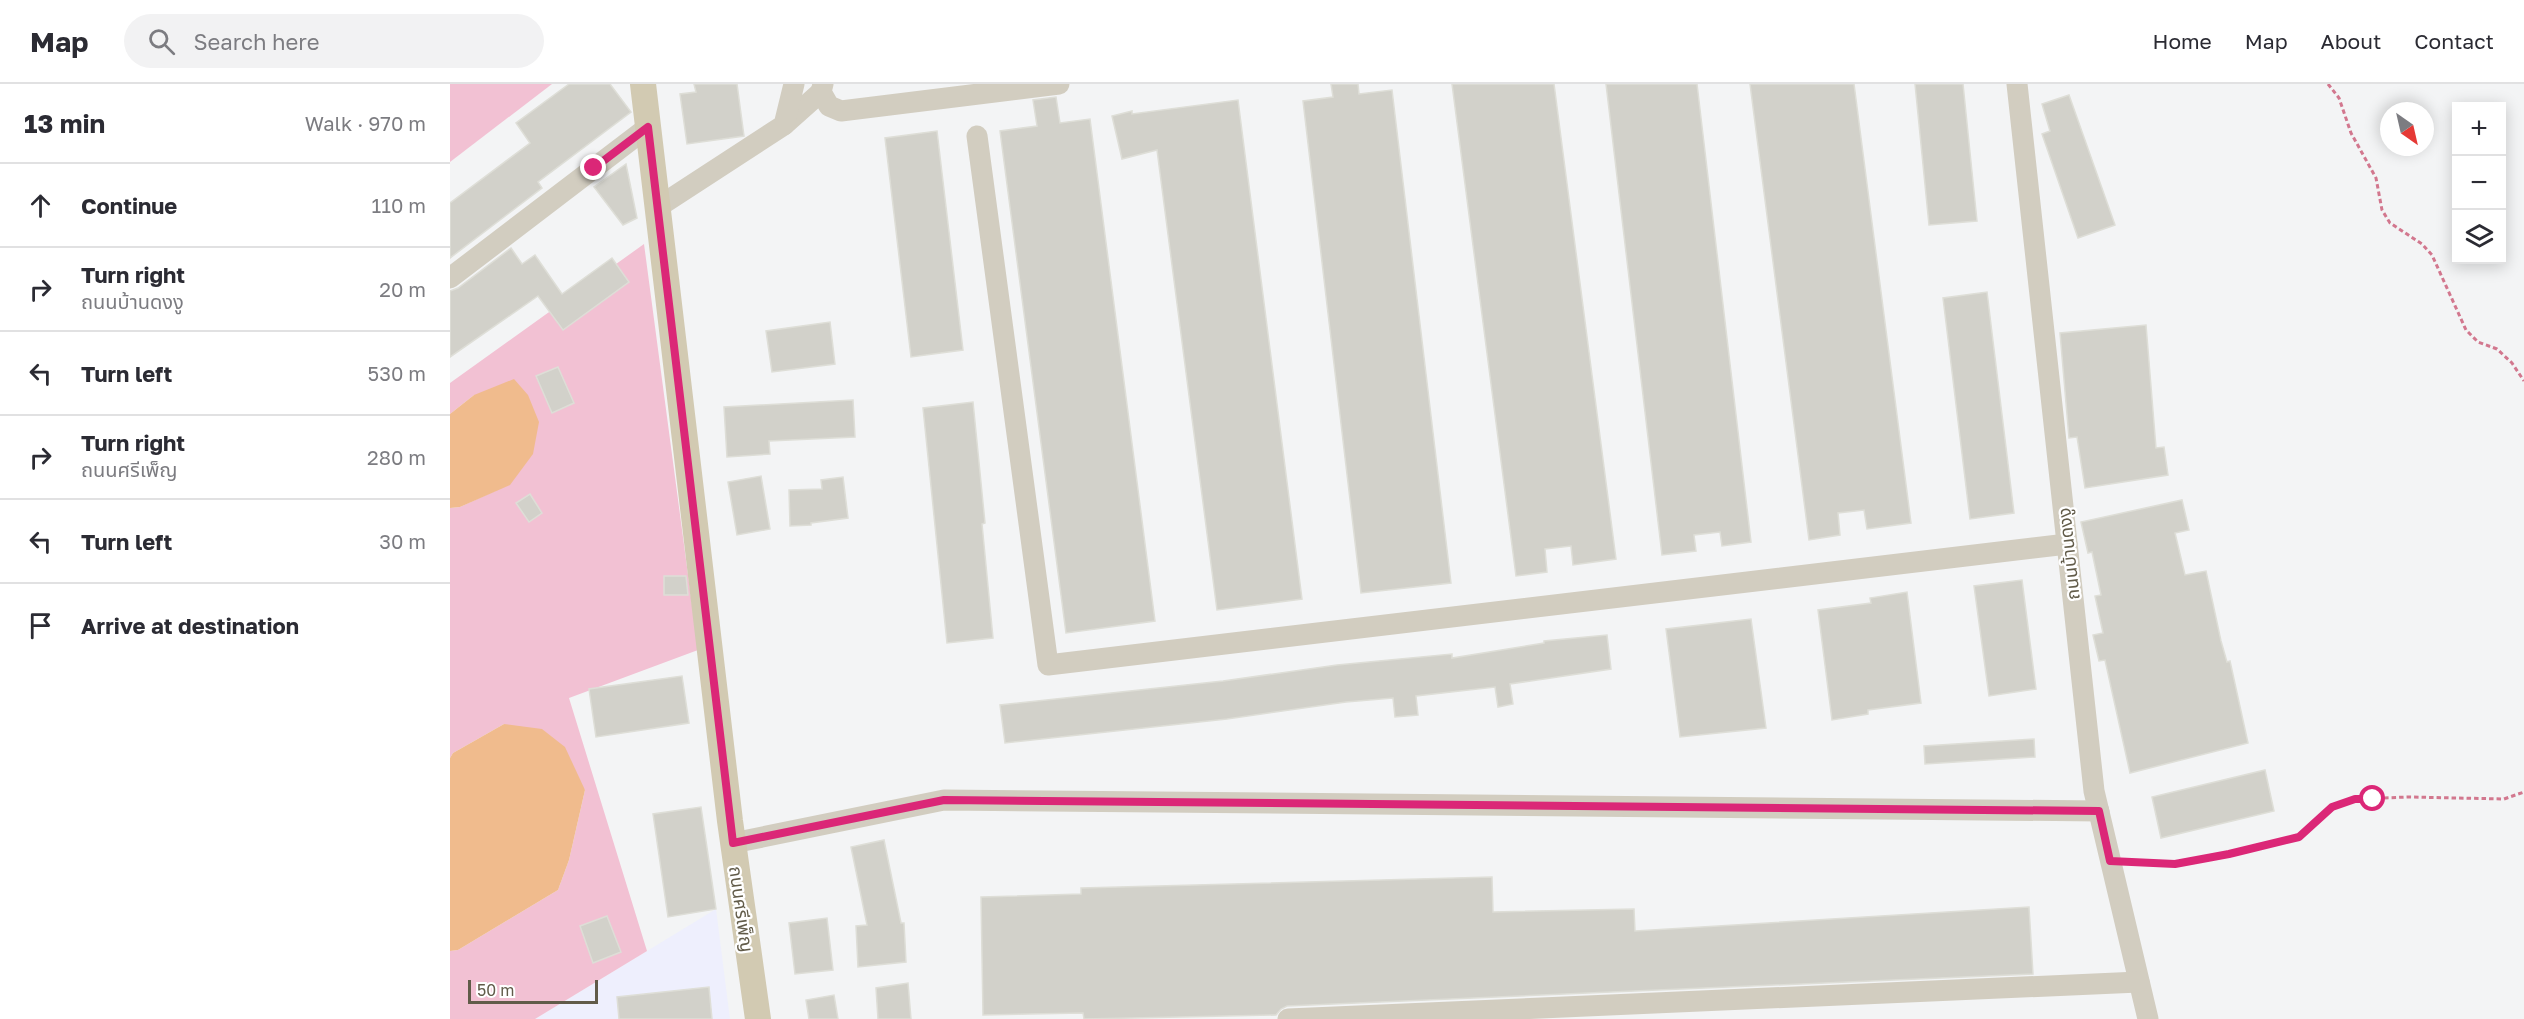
<!DOCTYPE html>
<html lang="en">
<head>
<meta charset="utf-8">
<style>
  body { margin:0; font-family:"Golos Text","Noto Sans Thai",sans-serif; background:#f2f2f3; color:#2b2b33 }
  .controls { position:absolute; right:18px; top:18px; display:grid; overflow:hidden; border-radius:0px; box-shadow:0 3px 15px #0003 }
  .controls button { width:54px; height:54px; display:grid; place-items:center; padding:0; border:0; border-bottom:2px solid #e1e1e2; background:#fff; color:#2b2b33; font:30px sans-serif }
  .compass { position:absolute; left:1930px; top:18px; width:54px; height:54px; border-radius:50%; background:#fff; box-shadow:0 3px 15px #0003; rotate:146deg }
  .scale { position:absolute; left:18px; bottom:15px; width:130px; box-sizing:border-box; padding-left:6px; border:3px solid #615b49; border-top:0; font-size:16px; line-height:21px; white-space:nowrap; color:#615b49; -webkit-text-stroke:4px #fff; paint-order:stroke }
  .stop { position:absolute; width:18px; height:18px; margin:-14px; border:4px solid #db2777; border-radius:50%; background:#fff }
  .stop.end { background:#db2777; border-color:#fff; box-shadow:0 2px 6px #0008 }
  .list { margin:0; padding:0; list-style:none }
  h2 { display:flex; justify-content:space-between; align-items:center; height:78px; margin:0; padding:0 24px; font-size:26px }
  h2 small { font-size:20px; font-weight:400; color:#7c7c81 }
  .list li { display:grid; grid-template-columns:39px 1fr auto; gap:18px; align-items:center; box-sizing:border-box; height:84px; padding:0 24px; border-top:2px solid #e1e1e2 }
  .list b { display:block; font-size:22px; white-space:nowrap }
  .list p { margin:0; font-size:20px; white-space:nowrap; color:#7c7c81 }
  .list em { font-size:20px; font-style:normal; color:#7c7c81 }
  .icon { flex:none; width:33px; height:33px; fill:none; stroke:currentColor; stroke-width:2; stroke-linecap:round; stroke-linejoin:round }
  .map { position:relative; flex:none; width:2074px; height:935px; overflow:hidden }
  header { display:flex; align-items:center; gap:36px; box-sizing:border-box; height:84px; padding:0 30px; background:#fff; border-bottom:2px solid #e1e1e2 }
  header strong { font-size:28px }
  nav { display:flex; gap:33px; margin-inline-start:auto; font-size:21px }
  .search { width:420px; height:54px; background:#f2f2f3; display:flex; align-items:center; gap:15px; box-sizing:border-box; padding:0 21px; border-radius:33px; color:#7c7c81; font-size:22px }
  main { display:flex }
  aside { flex:1; background:#fff }
  .map>svg:first-child { display:block }
</style>
</head>
<body>
<header>
<strong>Map</strong>
<div class="search"><svg class="icon" aria-label="search" viewBox="0 0 24 24"><circle cx="10" cy="10" r="6"/><path d="M15 15l6 6"/></svg>Search here</div>
<nav><a>Home</a><a>Map</a><a>About</a><a>Contact</a></nav>
</header>
<main>
<aside>
<h2>13 min<small>Walk · 970 m</small></h2>
<ul class="list">
<li><svg class="icon" aria-label="ahead" viewBox="0 0 24 24"><path d="M12 20V5M6 11l6-6 6 6"/></svg><div><b>Continue</b></div><em>110 m</em></li>
<li><svg class="icon" aria-label="right" viewBox="0 0 24 24"><path d="M7 20v-9h11M14 6l5 5-5 5"/></svg><div><b>Turn right</b><p>ถนนบ้านดงงู</p></div><em>20 m</em></li>
<li><svg class="icon" aria-label="left" viewBox="0 0 24 24"><path d="M17 20v-9H6M10 6l-5 5 5 5"/></svg><div><b>Turn left</b></div><em>530 m</em></li>
<li><svg class="icon" aria-label="right" viewBox="0 0 24 24"><path d="M7 20v-9h11M14 6l5 5-5 5"/></svg><div><b>Turn right</b><p>ถนนศรีเพ็ญ</p></div><em>280 m</em></li>
<li><svg class="icon" aria-label="left" viewBox="0 0 24 24"><path d="M17 20v-9H6M10 6l-5 5 5 5"/></svg><div><b>Turn left</b></div><em>30 m</em></li>
<li><svg class="icon" aria-label="arrive" viewBox="0 0 24 24"><path d="M6 21V4h12l-3 4 3 4H6"/></svg><div><b>Arrive at destination</b></div></li>
</ul>
</aside>
<div class="map">
<svg width="2074" height="935" viewBox="0 0 2074 935">
  <rect width="100%" height="100%" fill="#f3f4f5"/>
  <path fill="#eeeffd" d="M266,825L280,935H85L197,867Z"/>
  <g fill="#f2c1d3">
    <path d="M0,0H102L0,78Z"/>
    <path d="M194,160L248,566L119,614L197,867L85,935H0V867L8,866L108,806L119,776L135,706L54,640L3,669L0,674V424L10,423L60,400L24,311L0,330V299Z"/>
  </g>
  <g fill="#f0bb8d">
    <path d="M64,295L78,311L89,338L83,370L60,401L10,423L0,424V330L24,311Z"/>
    <path d="M54,640L92,645L115,663L135,706L119,776L108,806L8,866L0,867V674L3,669Z"/>
  </g>
  <g fill="#d2d1ca" stroke="#deded7" stroke-width="1.5">
    <path d="M119,0H160L181,28L88,98L92,104L0,174V119L80,59L66,39Z"/>
    <path d="M244,0H287L294,52L237,60L230,10L246,8Z"/>
    <path d="M881,0H908L909,10L942,6L1001,499L911,509L853,17L883,13Z"/>
    <path d="M1002,0H1104L1166,475L1123,481L1121,462L1095,465L1097,488L1066,492Z"/>
    <path d="M1156,0H1247L1301,458L1272,462L1270,448L1244,451L1246,467L1212,471Z"/>
    <path d="M1300,0H1404L1461,439L1417,445L1414,426L1388,429L1390,451L1359,456Z"/>
    <path d="M1465,0H1513L1527,137L1479,141Z"/>
    <path d="M1619,11L1665,141L1628,154L1592,50L1600,47L1592,20Z"/>
    <path d="M606,13L610,39L640,35L705,537L616,549L550,47L587,42L583,16Z"/>
    <path d="M788,16L852,515L767,526L707,66L672,75L662,32L682,27V30Z"/>
    <path d="M487,47L513,266L461,273L435,54Z"/>
    <path d="M176,80L187,134L173,141L144,103Z"/>
    <path d="M61,164L72,180L85,171L112,210L162,174L179,198L113,246L88,212L0,273V207L8,204Z"/>
    <path d="M1537,208L1564,429L1520,435L1493,214Z"/>
    <path d="M380,238L385,280L322,288L316,247Z"/>
    <path d="M1696,241L1706,364L1714,363L1718,391L1635,404L1627,353L1619,354L1610,249Z"/>
    <path d="M108,283L124,319L102,329L86,292Z"/>
    <path d="M403,316L405,353L319,357L320,370L277,373L274,323Z"/>
    <path d="M523,318L535,439L532,440L543,554L497,559L473,324Z"/>
    <path d="M311,392L320,445L287,451L278,398Z"/>
    <path d="M393,393L398,434L361,439V441L340,442L339,406L372,405L371,396Z"/>
    <path d="M80,410L92,429L79,438L66,419Z"/>
    <path d="M1732,416L1739,446L1725,449L1735,491L1756,487L1771,557L1777,578L1780,577L1798,659L1680,689L1655,576L1649,577L1643,551L1653,549L1645,512L1651,511L1642,468L1638,469L1631,438Z"/>
    <path d="M214,492H236L238,511H214Z"/>
    <path d="M1572,496L1586,605L1539,612L1524,502Z"/>
    <path d="M1457,508L1471,619L1418,626V630L1382,636L1368,526L1421,519L1420,514Z"/>
    <path d="M1301,535L1316,644L1230,653L1216,545Z"/>
    <path d="M1157,551L1161,585L1060,600L1063,620L1048,623L1045,603L966,612L968,631L945,633L943,614L896,618L777,635L555,659L550,621L773,597L887,581L1002,570V574L1094,559V557Z"/>
    <path d="M232,592L239,639L146,653L139,605Z"/>
    <path d="M1584,655L1585,673L1475,680L1474,662Z"/>
    <path d="M1815,686L1824,727L1711,754L1702,713Z"/>
    <path d="M251,723L266,825L218,833L203,730Z"/>
    <path d="M434,756L451,839H454L456,878L408,883L406,842L417,841L401,763Z"/>
    <path d="M1042,793L1043,828L1184,825L1185,847L1579,823L1583,890L837,922L831,925L826,931L634,935L633,929L533,931L531,813L631,810V804Z"/>
    <path d="M157,832L171,868L143,879L130,842Z"/>
    <path d="M377,834L383,886L345,890L339,839Z"/>
    <path d="M458,899L461,935H428L426,904Z"/>
    <path d="M259,903L262,935H169L167,913Z"/>
    <path d="M384,911L388,935H359L356,916Z"/>
  </g>
  <g fill="none" stroke-linecap="round" stroke-linejoin="round">
    <g stroke="#d2778e" stroke-width="3" stroke-dasharray="4.5 3" stroke-linecap="butt">
      <path d="M1878,0L1889,14L1901,49L1926,94L1932,126L1940,139L1972,160L1982,171L2016,246L2028,258L2047,265L2062,279L2074,297"/>
      <path d="M1680,778L1725,780L1849,753L1882,723L1905,715L1959,713L2054,715L2074,708"/>
    </g>
    <g stroke="#d2cdc0" stroke-width="21">
      <path d="M373,0L371,8L379,22L391,27L609,0"/>
      <path d="M1567,0L1644,707L1698,935"/>
      <path d="M334,41L371,8"/>
      <path d="M527,52L598,581L1617,460"/>
      <path d="M208,123L334,41L344,0"/>
      <path d="M0,194L198,43"/>
      <path d="M283,759L494,716L1649,727"/>
      <path d="M838,935L1689,898"/>
    </g>
    <path stroke="#d2cab2" stroke-width="26" d="M193,0L280,737L308,935"/>
  </g>
  <g fill="none" stroke-linecap="round" stroke-linejoin="round">
    <path stroke="#db2777" stroke-width="8" d="M144,84L198,43L283,759L494,716L1649,727L1660,777L1725,780L1779,770L1849,753L1882,723L1905,715H1923"/>
  </g>
  <g text-anchor="middle" dominant-baseline="central" stroke-width="4.5" stroke-linejoin="round" paint-order="stroke">
    <g font-size="18" fill="#615b49" stroke="#fff">
      <text transform="translate(1618 470) rotate(-96)">ถนนบ้านดงงู</text>
      <text transform="translate(292 825) rotate(82)">ถนนศรีเพ็ญ</text>
    </g>
  </g>
</svg>
<div class="controls">
<button>+</button>
<button>−</button>
<button><svg class="icon" aria-label="layers" viewBox="0 0 24 24"><path d="M12 4l9 5-9 5-9-5zM3 14l9 5 9-5"/></svg></button>
</div>
<svg class="compass" viewBox="-18 -18 36 36"><path d="M0-13l5 13h-10z" fill="#e53935"/><path d="M0 13l5-13h-10z" fill="#7c7c81"/></svg>
<div class="scale">50 m</div>
<div class="stop" style="left:1923px;top:715px"></div>
<div class="stop end" style="left:144px;top:84px"></div>
</div>
</main>
</body>
</html>
